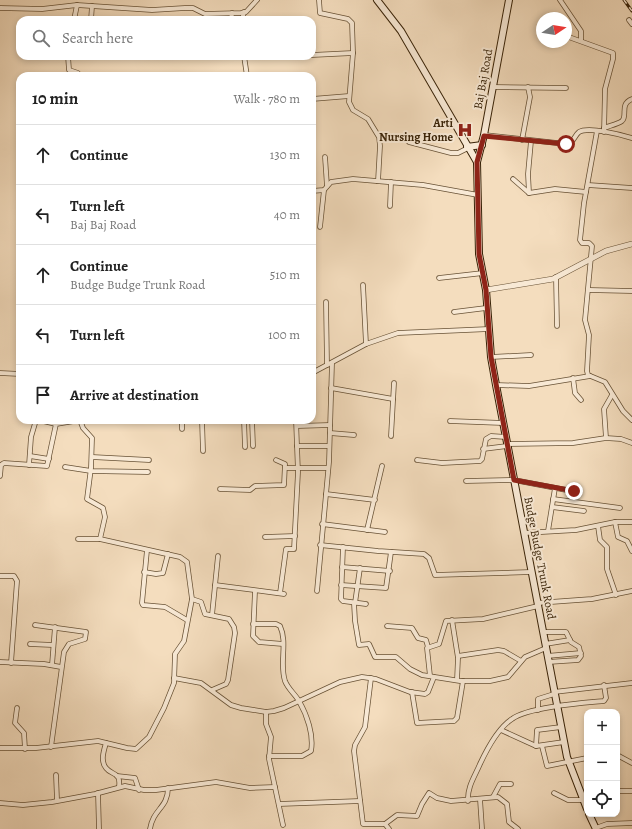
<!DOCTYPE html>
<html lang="en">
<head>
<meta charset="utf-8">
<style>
  body { margin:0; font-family:Alegreya,serif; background:#f2f2f2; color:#222 }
  .controls { position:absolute; right:12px; bottom:12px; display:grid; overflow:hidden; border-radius:8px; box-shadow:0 2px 6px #0003 }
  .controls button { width:36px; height:36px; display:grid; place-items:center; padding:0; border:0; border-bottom:1px solid #e0e0e0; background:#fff; color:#222; font:20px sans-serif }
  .compass { position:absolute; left:536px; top:12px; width:36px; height:36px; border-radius:50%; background:#fff; box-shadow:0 2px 6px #0003; rotate:78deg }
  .stop { position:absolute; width:12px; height:12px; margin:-9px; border:3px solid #8f2418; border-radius:50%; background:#fff }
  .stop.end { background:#8f2418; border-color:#fff; box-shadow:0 1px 4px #0008 }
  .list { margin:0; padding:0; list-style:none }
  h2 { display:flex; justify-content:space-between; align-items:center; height:52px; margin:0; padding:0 16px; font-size:17px }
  h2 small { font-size:13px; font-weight:400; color:#767676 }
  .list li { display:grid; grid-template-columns:26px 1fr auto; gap:12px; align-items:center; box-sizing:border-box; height:60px; padding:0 16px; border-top:1px solid #e0e0e0 }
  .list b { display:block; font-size:15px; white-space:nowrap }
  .list p { margin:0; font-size:13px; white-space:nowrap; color:#767676 }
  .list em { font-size:13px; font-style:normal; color:#767676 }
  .icon { flex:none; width:22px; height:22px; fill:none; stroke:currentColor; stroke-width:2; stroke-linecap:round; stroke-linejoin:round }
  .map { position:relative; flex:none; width:632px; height:829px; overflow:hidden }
  .search { position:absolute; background:#fff; box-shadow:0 2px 6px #0003; left:16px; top:16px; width:300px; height:44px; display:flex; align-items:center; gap:10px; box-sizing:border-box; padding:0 14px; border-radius:12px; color:#767676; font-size:15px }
  .panel { position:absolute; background:#fff; box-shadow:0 2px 6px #0003; left:16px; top:72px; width:300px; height:352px; border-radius:12px }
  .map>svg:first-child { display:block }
</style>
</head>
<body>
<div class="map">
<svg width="632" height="829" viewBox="0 0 632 829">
  <rect width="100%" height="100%" fill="#f4ddbe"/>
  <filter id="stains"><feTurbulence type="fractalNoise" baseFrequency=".005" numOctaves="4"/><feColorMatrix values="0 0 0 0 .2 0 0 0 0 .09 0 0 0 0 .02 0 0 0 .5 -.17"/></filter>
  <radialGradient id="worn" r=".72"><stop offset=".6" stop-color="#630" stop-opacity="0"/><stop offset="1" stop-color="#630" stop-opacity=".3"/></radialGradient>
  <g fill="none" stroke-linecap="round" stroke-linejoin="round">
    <g stroke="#685236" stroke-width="5.5">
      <g id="minor">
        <path d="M319,0L320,13L348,19L352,23L353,53L349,102L353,110L368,119L379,137L380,146L378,181"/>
        <path d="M560,0L581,31V40"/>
        <path d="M0,8L42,9L77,5L152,10L185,8H193L205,14L241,13L246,12L257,0"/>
        <path d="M74,20L77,5"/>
        <path d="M91,20L92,6"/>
        <path d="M231,20L232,13"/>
        <path d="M242,20L244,12"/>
        <path d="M629,20L632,24"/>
        <path d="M566,36L613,53V59L605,89L604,132"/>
        <path d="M312,55L353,53"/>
        <path d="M68,56L69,70L78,73L79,76"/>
        <path d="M244,56L247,76"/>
        <path d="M302,57L307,56"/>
        <path d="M492,87L566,88"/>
        <path d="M312,99L349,96"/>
        <path d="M604,128C609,126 618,124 622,121C628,116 619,104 632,99"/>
        <path d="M597,131L584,203L580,240L582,243H589L592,246L585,320L589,335L587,371L588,375L605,382L623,411L632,420"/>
        <path d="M484,135L566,144C574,143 574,136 579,132C588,126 622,135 632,138"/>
        <path d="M522,140L530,97L528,87"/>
        <path d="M409,142L451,153H458L468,148"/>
        <path d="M325,157L327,186"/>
        <path d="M513,179L529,193L555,189L586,192"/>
        <path d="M588,185L632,188"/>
        <path d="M312,191L324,190L331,182L353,179L423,185L478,195"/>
        <path d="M529,193L528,174L531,141"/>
        <path d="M390,206L391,182"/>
        <path d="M320,227L324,190"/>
        <path d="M556,277L557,326"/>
        <path d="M439,278L483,273"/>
        <path d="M363,285L366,344"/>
        <path d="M589,290L632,291"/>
        <path d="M326,302L327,365"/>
        <path d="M454,312L486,308"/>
        <path d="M491,357L531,355"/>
        <path d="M0,373L20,374"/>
        <path d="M312,373L366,344L398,333L489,329"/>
        <path d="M573,378L575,393L581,400"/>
        <path d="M496,385L529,386L590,376"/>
        <path d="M331,388L393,399"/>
        <path d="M39,420L56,424"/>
        <path d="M202,420L203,451"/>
        <path d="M244,420L245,447"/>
        <path d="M252,420L253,446"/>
        <path d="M450,421L503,423"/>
        <path d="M297,426L330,425"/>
        <path d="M182,429V420"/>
        <path d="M330,433L354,435"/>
        <path d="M391,436L394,383"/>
        <path d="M606,438L604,409L612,395"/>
        <path d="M507,444L573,443L606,438L621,439L632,443"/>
        <path d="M297,446H329"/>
        <path d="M483,449L507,446"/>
        <path d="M30,456L49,459"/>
        <path d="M92,457L149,460"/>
        <path d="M417,460L442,463L480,461L482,459L486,439L491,436L506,437"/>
        <path d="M29,465L31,437L36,420"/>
        <path d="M65,467L91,471L148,472"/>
        <path d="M285,468H328"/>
        <path d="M0,476L1,465L4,463L47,466L56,424L80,420"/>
        <path d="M466,481L514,480L577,492"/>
        <path d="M220,489L250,490L255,486L284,485L285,464L276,460"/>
        <path d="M326,494L375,500"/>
        <path d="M553,499L620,508"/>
        <path d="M552,507L584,511"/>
        <path d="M615,522L618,537L627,541L632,551"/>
        <path d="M322,524L385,532"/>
        <path d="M598,526L600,540L607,547V569L616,595"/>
        <path d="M367,530L382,466"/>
        <path d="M548,531L555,488"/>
        <path d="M524,533L576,530L615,522H632"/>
        <path d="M265,537L295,536"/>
        <path d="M78,539H100"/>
        <path d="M320,545L378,551L424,554L429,558L435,575L531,572"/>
        <path d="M343,547L341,599L343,601L366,604"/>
        <path d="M147,550L142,603L143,605L165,607L187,620"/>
        <path d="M342,567L390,571"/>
        <path d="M144,572L156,574L163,573L168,554"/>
        <path d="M0,576H14L17,581L11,663"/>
        <path d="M215,585L284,594"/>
        <path d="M341,585L386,588L391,552"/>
        <path d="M255,591L253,636L259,642L283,644"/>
        <path d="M317,591L329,462L332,363"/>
        <path d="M280,593L286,549H294L298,472L296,420"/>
        <path d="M192,599L201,602L205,614L229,619L234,627L235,633L228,680L226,684L212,690"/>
        <path d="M354,603L355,621L359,645L369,644L375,657H396L410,669L422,675L460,681H490L508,677L525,657L546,648"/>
        <path d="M355,603L360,568"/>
        <path d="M537,603L592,599L632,591"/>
        <path d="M212,615L218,556"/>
        <path d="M452,620L458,658L457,680"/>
        <path d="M253,624H276L280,626C288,643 279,663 285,681C288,689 295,694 299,701C307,715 314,735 311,751L302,756H269"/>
        <path d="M35,625L86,632L85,639L69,644L64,652L51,747"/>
        <path d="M387,626L412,628L418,638L426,640L428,647"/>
        <path d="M543,632H566L571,642L579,647L581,656L578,660L548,662"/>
        <path d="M30,644L53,645"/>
        <path d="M545,644L570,640"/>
        <path d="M458,656L498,650L504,651L521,661"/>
        <path d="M547,656L581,653"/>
        <path d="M0,662L44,664L61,667"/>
        <path d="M52,665L55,627"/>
        <path d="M430,676L427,648L439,644L446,621L483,619L538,606"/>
        <path d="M174,678L201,683L231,705L241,708L266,712L274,711L284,708L340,682L362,677L376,679L410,692L425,694L428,692L434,677"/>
        <path d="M371,678L365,727L355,745L354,751L363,824H385L389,829"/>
        <path d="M412,692L417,723L454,721L457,718L463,681"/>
        <path d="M554,692L632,683"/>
        <path d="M17,708L15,723L24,733L25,749"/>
        <path d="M538,710V699L554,694"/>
        <path d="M266,712V724L271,737L269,759L283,825"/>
        <path d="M501,730L536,746L564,742"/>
        <path d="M106,743C104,750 100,761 106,768C112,776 121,771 119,787"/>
        <path d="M536,746L537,730L561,727"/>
        <path d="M542,746L547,766L587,758"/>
        <path d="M0,748H36L98,741L127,748L136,749L149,737L164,708L174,683L175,654L184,641L192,599L187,562L180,557L100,539L105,517L103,508L87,499L91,468L92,438L83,428L80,420"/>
        <path d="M617,755L632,763"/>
        <path d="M56,775L57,800"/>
        <path d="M117,776L135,778L139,790"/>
        <path d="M617,791H632"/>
        <path d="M98,793L99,829"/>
        <path d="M554,793L568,800H583"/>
        <path d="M493,797L500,784H511"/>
        <path d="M480,799L482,829"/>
        <path d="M468,801C467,787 475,776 480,764C487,749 498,728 512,719C528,707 583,703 604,701L606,698L604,685"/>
        <path d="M0,803L23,805L52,802L95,794L125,786L144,790H156L216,782L250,788L275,787"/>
        <path d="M279,804L360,801"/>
        <path d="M385,824L397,815L417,816L422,804L429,793L437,798L451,801L498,797L507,804L509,822L518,829"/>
        <path d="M596,828L607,824L632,823"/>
        <path d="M150,829C153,809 168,808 168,788"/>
      </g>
    </g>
    <g stroke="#685236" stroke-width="6">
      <path id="tertiary" d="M486,290L553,279L606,251L632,244"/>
    </g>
    <g stroke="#392308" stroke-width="8">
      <g id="secondary">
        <path d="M377,0L401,31L477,162L479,254L486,290L491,357L496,385L567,757L587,809"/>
        <path d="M467,147L482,145"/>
        <path d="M477,162L484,135L509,0"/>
        <path d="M589,814L596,829"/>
      </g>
    </g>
    <use href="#minor" stroke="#f8e9d5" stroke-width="4"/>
    <use href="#tertiary" stroke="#f8e9d5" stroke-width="5"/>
    <use href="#secondary" stroke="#f8e9d5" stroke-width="6"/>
    <g stroke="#392308" stroke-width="3">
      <path id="rail" d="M624,0L632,11"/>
    </g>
    <use href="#rail" stroke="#f8e9d5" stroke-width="1.5" stroke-dasharray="4.5" stroke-linecap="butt"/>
  </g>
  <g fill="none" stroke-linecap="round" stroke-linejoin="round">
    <path stroke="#8f2418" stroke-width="5" d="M566,144L484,136L477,162L479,254L486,290L491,357L514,480L574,491"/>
  </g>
  <defs>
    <g id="hospital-bare" transform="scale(1.2)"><path d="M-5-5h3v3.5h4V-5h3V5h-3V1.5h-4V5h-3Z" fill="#8f2418" stroke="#f8e9d5" stroke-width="2.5" paint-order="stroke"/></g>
  </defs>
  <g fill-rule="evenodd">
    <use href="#hospital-bare" x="465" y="130"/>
  </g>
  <g text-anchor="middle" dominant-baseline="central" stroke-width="4" stroke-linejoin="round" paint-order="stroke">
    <g font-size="12" fill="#392308" stroke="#f8e9d5">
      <text transform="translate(483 79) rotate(-80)">Baj Baj Road</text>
      <text transform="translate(540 558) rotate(79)">Budge Budge Trunk Road</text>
    </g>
    <g font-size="12" font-weight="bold" fill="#392308" stroke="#f8e9d5" text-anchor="end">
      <text x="453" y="123">Arti<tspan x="453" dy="14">Nursing Home</tspan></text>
    </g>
  </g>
  <rect width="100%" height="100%" filter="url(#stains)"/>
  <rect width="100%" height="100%" fill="url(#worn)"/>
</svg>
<div class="controls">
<button>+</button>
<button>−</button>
<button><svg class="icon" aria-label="locate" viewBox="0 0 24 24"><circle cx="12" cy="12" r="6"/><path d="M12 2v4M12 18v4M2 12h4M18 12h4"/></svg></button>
</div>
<svg class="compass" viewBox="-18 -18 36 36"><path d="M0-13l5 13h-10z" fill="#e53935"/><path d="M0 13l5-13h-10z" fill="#767676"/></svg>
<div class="stop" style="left:566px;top:144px"></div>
<div class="stop end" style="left:574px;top:491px"></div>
<div class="search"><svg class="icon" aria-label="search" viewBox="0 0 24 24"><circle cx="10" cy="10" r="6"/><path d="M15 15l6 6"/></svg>Search here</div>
<section class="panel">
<h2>10 min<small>Walk · 780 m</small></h2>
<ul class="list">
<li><svg class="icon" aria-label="ahead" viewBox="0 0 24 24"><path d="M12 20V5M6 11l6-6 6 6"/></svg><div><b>Continue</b></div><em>130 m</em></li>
<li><svg class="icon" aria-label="left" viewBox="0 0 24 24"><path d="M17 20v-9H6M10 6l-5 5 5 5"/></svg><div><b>Turn left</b><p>Baj Baj Road</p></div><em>40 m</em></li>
<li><svg class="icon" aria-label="ahead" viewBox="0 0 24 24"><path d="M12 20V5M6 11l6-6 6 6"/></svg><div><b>Continue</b><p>Budge Budge Trunk Road</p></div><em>510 m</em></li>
<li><svg class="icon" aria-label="left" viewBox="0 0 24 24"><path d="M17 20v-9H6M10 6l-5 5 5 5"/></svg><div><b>Turn left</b></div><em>100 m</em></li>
<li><svg class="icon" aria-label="arrive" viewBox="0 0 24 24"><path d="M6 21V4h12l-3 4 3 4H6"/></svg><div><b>Arrive at destination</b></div></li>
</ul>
</section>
</div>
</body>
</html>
